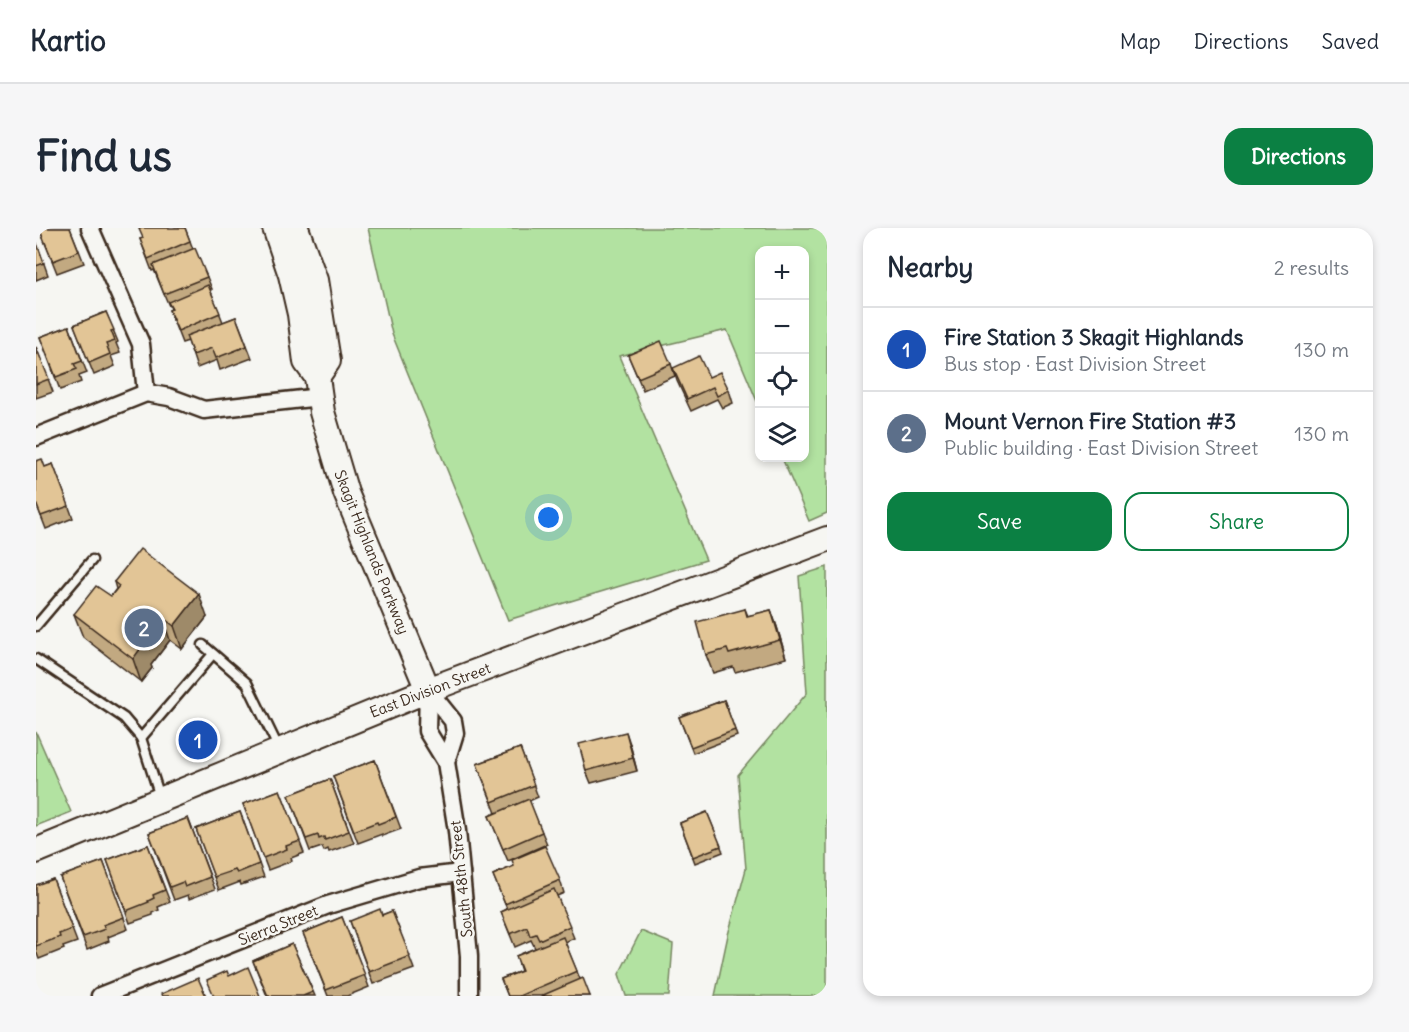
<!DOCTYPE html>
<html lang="en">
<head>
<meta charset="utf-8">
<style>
  body { margin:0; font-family:Delius,sans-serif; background:#f6f6f7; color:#1f2937 }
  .controls { position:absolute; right:18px; top:18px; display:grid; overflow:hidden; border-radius:12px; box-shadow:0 3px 9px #0003 }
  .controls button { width:54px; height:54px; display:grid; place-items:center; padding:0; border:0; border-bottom:2px solid #e0e1e3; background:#fff; color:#1f2937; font:30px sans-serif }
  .you { position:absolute; left:513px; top:290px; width:21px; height:21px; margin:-15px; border:4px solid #fff; border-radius:50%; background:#1a73e8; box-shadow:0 0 0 9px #1a73e833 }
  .badge { display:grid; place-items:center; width:39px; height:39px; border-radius:50%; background:#0b8043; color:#fff; font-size:20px; font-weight:700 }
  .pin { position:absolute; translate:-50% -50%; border:3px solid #fff; box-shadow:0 2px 6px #0006 }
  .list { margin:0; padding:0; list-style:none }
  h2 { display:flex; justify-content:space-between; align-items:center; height:78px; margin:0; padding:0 24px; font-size:26px }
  h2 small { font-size:20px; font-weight:400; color:#747a83 }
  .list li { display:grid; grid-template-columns:39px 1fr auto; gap:18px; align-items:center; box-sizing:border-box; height:84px; padding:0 24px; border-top:2px solid #e0e1e3 }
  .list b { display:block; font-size:22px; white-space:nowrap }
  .list p { margin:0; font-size:20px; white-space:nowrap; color:#747a83 }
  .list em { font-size:20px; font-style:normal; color:#747a83 }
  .actions { display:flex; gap:12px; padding:18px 24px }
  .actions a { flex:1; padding:14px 0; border:2px solid #0b8043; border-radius:18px; text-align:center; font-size:21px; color:#0b8043 }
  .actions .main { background:#0b8043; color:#fff }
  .icon { flex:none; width:33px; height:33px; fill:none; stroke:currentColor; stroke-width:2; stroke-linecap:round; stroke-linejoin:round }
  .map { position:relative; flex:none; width:791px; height:768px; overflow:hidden; border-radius:18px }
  header { display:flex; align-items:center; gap:36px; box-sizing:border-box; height:84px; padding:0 30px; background:#fff; border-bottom:2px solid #e0e1e3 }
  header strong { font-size:28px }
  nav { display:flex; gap:33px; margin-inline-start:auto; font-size:21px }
  .intro { display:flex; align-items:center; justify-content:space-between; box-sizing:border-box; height:144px; padding:0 36px }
  h1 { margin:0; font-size:42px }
  .button { padding:15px 27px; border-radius:18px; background:#0b8043; color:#fff; font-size:21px; font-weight:700 }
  main { display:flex; gap:36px; padding:0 36px }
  aside { flex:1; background:#fff; border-radius:18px; box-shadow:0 3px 9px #0003 }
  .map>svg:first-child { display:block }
</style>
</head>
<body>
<header>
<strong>Kartio</strong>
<nav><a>Map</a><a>Directions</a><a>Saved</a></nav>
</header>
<div class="intro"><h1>Find us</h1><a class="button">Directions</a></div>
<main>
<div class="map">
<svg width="791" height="768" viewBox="0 0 791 768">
  <rect width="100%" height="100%" fill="#f6f6f2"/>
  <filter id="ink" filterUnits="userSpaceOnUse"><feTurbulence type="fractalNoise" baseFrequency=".0167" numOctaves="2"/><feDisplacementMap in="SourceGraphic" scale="12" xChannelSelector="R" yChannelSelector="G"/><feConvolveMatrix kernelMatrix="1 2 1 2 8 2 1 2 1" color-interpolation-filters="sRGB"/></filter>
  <g filter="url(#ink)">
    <g fill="#b2e2a1" stroke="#768660" stroke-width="1.5">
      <path d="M332,0H791V285L773,293L746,230H768V22H724L723,178L691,102L583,128L670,332L472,392L356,106Z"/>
      <path d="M791,339V768H679L692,707L710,641L702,547L771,465L763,348Z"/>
      <path d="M0,504L35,584L0,598Z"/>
      <path d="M605,703L637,716L633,768H590L583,746Z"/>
    </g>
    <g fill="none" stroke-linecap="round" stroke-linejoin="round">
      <g stroke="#3b2a1e" stroke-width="13">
        <g id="lane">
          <path d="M0,398L56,332"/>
          <path d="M167,417L211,455L243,521"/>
          <path d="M0,431L88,490L105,510L124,569"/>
          <path d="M105,510L177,426"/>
        </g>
      </g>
      <g stroke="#3b2a1e" stroke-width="21">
        <g id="street">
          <path d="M54,0L105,116L110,165"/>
          <path d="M0,209L110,165L133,169L168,182L284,169"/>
          <path d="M392,462L391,503L410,534L421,603L433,728V768"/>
          <path d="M392,462L417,493L419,505L410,534"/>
          <path d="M64,768L292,677L383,650L425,645"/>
        </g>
      </g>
      <g stroke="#3b2a1e" stroke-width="28">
        <g id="secondary">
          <path d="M239,0L255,47L264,86L270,134L281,149L286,184L310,265L392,462"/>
          <path d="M260,0L279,52L292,133L281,149"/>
          <path d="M0,623L392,462L791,311"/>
        </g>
      </g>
      <use href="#lane" stroke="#f6f6f2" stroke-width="8"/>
      <use href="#street" stroke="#f6f6f2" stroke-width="16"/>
      <use href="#secondary" stroke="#f6f6f2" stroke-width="24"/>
    </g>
    <g fill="#c2a981" stroke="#3b2a1e" stroke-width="1.5">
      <path d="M3,0H34L48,35L21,45Z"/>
      <path d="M149,0L157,21L171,49L176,61H174L187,94L200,89L216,130L184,142L181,132L161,140L152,113L146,115L133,82L135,81L134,78H133L118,42L116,43L104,11Z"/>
      <path d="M0,13L12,47L0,52Z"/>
      <path d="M70,84L82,114L80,115L84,125L75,128L79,138L58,147L38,97Z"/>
      <path d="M33,98L51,145L43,148L45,154L24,162L4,109Z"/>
      <path d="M0,119L17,164L0,170Z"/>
      <path d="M592,127L635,136L639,148L607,162Z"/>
      <path d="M637,140L673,149L693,162L697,175L686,180L681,171L655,183L641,153Z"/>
      <path d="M17,236L37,290L10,301L0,275L9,239Z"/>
      <path d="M78,354L171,389L146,421L134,412L115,437L116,440L105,454L47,409L38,386L75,368L80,361Z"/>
      <path d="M709,381L712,388L735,382L741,399L750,430L699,444L697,439L677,445L670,427Z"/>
      <path d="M688,472L701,508L657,525L643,489Z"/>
      <path d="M594,516L601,543L555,555L550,543Z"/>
      <path d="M484,520L502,569L493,573L511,616L472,633L453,588L460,585L441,536Z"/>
      <path d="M339,532L365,601L346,608V606L322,615L297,548Z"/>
      <path d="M294,551L318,615L293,624L292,621L288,623L286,619L274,623L253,567Z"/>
      <path d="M244,562L268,625L255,630L256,633L232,642L207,576Z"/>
      <path d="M204,584L228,649L205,657L204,654L183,662L160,601Z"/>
      <path d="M671,584L687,624L659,635L644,595Z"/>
      <path d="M152,590L179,661L153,671L152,667L138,672L113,605Z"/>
      <path d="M112,617L134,674L122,679L123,682L117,685V687L94,695L71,632Z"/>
      <path d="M67,633L92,701L72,709L73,713L51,722L24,649Z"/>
      <path d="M478,638L524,652L528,665L521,668L538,710L529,714L544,751L554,768H472L465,751L485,743L480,728L499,720L495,712L479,719L465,684L471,681L457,647Z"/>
      <path d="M17,651L41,714L27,719L28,721L3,731L0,723V657Z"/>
      <path d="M356,683L378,741L337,756L314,693L346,687Z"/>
      <path d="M306,689L333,759L311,768H292L267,705Z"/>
      <path d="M256,716L279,768H231L217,733Z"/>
    </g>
    <g fill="#9e8a69" stroke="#3b2a1e" stroke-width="1.5">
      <path d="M163,366L171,389L146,421L138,398Z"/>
      <path d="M735,382L741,399L750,430L744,412Z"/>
      <path d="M126,389L134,412L115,437L116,440L105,454L97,431L105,415Z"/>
      <path d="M590,504L594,516L601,543L597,530Z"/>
    </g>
    <g fill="#e2c596" stroke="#3b2a1e" stroke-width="1.5">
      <path d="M3,0H34L43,23L17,33Z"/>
      <path d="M106,0H149L154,13L112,31L104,11L107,10L103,1Z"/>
      <path d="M0,13L8,35L0,38Z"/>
      <path d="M159,20L171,49L128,66L117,37Z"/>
      <path d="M172,57L184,85L142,103L133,82L136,81L132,74Z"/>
      <path d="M70,84L78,102L75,103L79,113L70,116L74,126L53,135L38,97Z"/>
      <path d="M200,89L211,118L180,130L176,120L157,127L150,108Z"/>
      <path d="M33,98L46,133L38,136L41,141L20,149L4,109Z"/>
      <path d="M625,113L635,136L602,150L592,127Z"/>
      <path d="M0,119L13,151L0,156Z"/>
      <path d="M663,128L673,149L684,144L693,162L681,168L677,159L651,171L637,140Z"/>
      <path d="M6,231L9,239L17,236L33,278L5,288L0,275V233Z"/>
      <path d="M104,321L163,366L138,398L126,389L105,415L107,417L97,431L38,386L60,358L75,368L83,358L78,354Z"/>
      <path d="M709,381L711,388L735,382L744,412L693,426L691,421L670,427L661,394Z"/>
      <path d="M688,472L699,502L655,519L643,489Z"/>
      <path d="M590,504L597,530L550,543L543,516Z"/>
      <path d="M484,520L498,557L456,574L441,536Z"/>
      <path d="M339,532L360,589L342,596L341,594L318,603L297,548Z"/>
      <path d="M294,551L313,603L289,612L288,609L283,611L282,607L270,611L253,567Z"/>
      <path d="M244,562L264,613L250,618L251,621L227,630L207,576Z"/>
      <path d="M493,571L506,604L467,621L453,588Z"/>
      <path d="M204,584L223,636L201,645L199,642L178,649L160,601Z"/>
      <path d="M671,584L685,618L657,629L644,595Z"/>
      <path d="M152,590L174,649L149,659L147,654L134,659L113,605Z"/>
      <path d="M112,617L129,662L117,667L118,670L112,673L113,674L90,683L71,632Z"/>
      <path d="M509,618L524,652L469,676L457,647L478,638L476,632Z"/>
      <path d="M67,633L88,689L67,697L69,701L47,709L24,649Z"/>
      <path d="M17,651L36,701L23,706L24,709L0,718V657Z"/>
      <path d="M518,661L534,698L503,712L500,706L494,708L491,699L474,706L465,684Z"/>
      <path d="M344,681L346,687L356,683L374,728L333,744L314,693Z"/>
      <path d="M306,689L329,747L290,762L267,705Z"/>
      <path d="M527,709L541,743L483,768H472L465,751L486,743L480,728Z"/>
      <path d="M256,716L277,764L267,768H232L217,733Z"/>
      <path d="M212,739L224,768H178L171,752L191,743L193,748Z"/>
      <path d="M162,750L170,768H126L125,766Z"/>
      <path d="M547,750L554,768H505Z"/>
    </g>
  </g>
  <g text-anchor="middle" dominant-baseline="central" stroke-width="5" stroke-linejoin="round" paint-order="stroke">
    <g font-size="15" fill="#3b2a1e" stroke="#f6f6f2">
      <text transform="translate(336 324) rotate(68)">Skagit Highlands Parkway</text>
      <text transform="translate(394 462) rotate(-21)">East Division Street</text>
      <text transform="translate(425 651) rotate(-96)">South 48th Street</text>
      <text transform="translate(242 697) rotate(-22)">Sierra Street</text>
    </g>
  </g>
</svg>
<div class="controls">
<button>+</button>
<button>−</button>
<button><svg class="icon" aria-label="locate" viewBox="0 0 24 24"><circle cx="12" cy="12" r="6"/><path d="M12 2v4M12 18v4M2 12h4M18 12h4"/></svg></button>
<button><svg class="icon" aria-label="layers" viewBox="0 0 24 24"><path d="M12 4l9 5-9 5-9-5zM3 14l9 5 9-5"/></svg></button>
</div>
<div class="you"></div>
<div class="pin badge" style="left:162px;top:512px;background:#1a4fb4">1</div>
<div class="pin badge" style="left:108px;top:400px;background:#5c6f8a">2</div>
</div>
<aside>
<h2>Nearby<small>2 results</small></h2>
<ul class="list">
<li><span class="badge" style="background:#1a4fb4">1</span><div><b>Fire Station 3 Skagit Highlands</b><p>Bus stop · East Division Street</p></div><em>130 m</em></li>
<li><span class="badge" style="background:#5c6f8a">2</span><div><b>Mount Vernon Fire Station #3</b><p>Public building · East Division Street</p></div><em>130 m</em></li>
</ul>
<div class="actions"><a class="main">Save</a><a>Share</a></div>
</aside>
</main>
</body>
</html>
